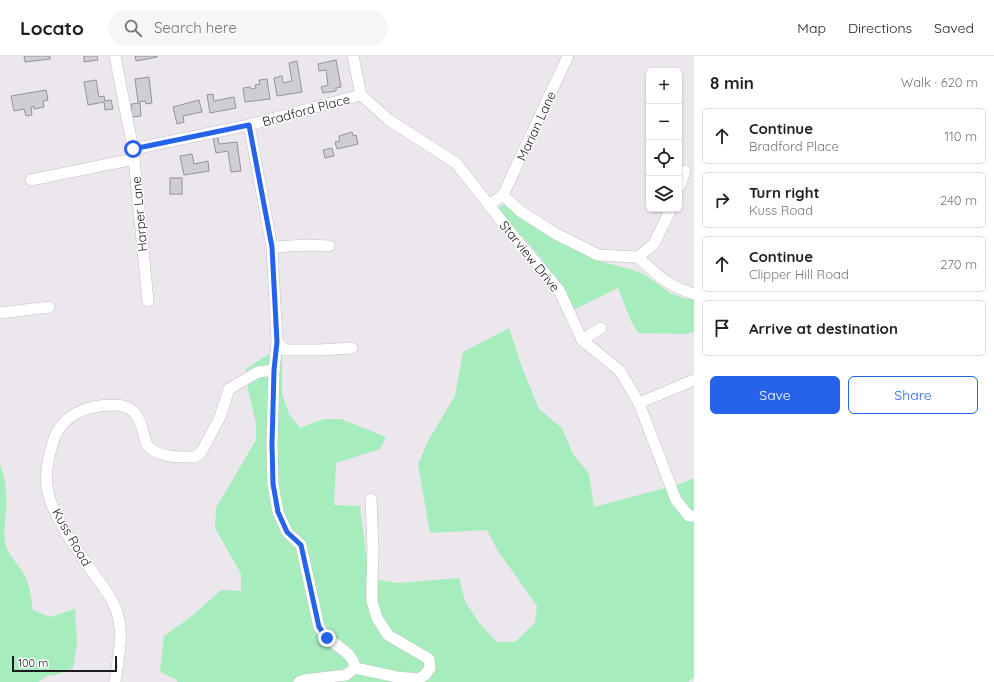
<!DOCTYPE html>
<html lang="en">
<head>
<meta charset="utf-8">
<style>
  body { margin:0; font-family:Quicksand,sans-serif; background:#f6f6f6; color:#202124 }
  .controls { position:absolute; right:12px; top:12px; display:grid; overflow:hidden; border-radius:6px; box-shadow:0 1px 3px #0004 }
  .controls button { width:36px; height:36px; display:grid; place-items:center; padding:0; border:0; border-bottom:1px solid #e0e0e0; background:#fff; color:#202124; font:20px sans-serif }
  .scale { position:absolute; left:12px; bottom:10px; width:105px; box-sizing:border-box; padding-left:4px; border:2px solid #1b1a1c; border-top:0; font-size:11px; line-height:14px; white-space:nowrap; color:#1b1a1c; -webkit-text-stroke:3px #fff; paint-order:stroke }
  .stop { position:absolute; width:12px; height:12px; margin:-9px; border:3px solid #2563eb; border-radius:50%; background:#fff }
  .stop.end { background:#2563eb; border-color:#fff; box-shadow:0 1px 4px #0008 }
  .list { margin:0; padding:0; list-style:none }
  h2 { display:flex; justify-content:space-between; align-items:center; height:52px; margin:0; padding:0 16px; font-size:17px }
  h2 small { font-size:13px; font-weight:400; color:#757577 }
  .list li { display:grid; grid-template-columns:26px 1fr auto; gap:12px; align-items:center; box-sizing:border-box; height:56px; margin:0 8px 8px; padding:0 8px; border:1px solid #e0e0e0; border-radius:6px }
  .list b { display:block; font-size:15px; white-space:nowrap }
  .list p { margin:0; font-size:13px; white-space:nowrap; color:#757577 }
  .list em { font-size:13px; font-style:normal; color:#757577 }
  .actions { display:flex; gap:8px; padding:12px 16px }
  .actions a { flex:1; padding:9px 0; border:1px solid #2563eb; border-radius:6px; text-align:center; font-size:14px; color:#2563eb }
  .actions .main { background:#2563eb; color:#fff }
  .icon { flex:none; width:22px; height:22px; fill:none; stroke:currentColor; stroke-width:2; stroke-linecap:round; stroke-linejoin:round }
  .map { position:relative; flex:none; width:694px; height:626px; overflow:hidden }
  header { display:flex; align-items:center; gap:24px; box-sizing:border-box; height:56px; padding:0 20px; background:#fff; border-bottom:1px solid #e0e0e0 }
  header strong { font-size:19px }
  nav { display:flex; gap:22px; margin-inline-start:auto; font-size:14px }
  .search { width:280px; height:36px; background:#f6f6f6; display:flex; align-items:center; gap:10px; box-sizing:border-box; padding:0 14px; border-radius:22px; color:#757577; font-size:15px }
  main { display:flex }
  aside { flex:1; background:#fff }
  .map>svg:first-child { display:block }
</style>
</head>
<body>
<header>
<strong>Locato</strong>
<div class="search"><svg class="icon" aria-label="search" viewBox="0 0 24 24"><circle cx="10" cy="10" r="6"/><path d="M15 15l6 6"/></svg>Search here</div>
<nav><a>Map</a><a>Directions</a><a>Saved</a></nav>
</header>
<main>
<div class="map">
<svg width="694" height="626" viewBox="0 0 694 626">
  <rect width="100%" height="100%" fill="#ebe7ed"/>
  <g fill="#a6edbe">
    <path d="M504,148L526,163L573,193L602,206L633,214L645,219L670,237L683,242L694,243V276L684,278L638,277L630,263L618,232L573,254L564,232L536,196L497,154Z"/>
    <path d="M509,272L523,314L539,353L562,372L573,398L589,418L594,451L680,428L694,422V621L688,626H177V624L160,616L164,580L191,561L221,534L241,535V518L215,472L216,452L256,384V367L249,338L246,313L272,296H282V337L289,358L300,372L324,363H341L386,381L380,393L336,407L334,449L360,450L368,514L379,524L398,527L459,522L465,545L479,567L497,586H515L535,567L537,550L498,495L487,474L430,477L418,408L429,383L455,340L463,296Z"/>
    <path d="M0,408C6,424 7,440 6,456C5,467 3,479 6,490C10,501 18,508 24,518C30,529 31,541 33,554L50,561L75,553L77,587L73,612L59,618L47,620L38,626H0Z"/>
  </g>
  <g fill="#ceced4" stroke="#939399">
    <path d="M24,0H50V3L25,6Z"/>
    <path d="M84,0H97L98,4L84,6Z"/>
    <path d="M135,0H157V1L136,5Z"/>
    <path d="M336,4L341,31L336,32V35L323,37L321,31L328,29L326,14L319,15L318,8Z"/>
    <path d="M297,5L302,36L277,40L274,22L282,20L283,27L292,25L289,7Z"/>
    <path d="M149,21L152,47L146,48L145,45L138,46L135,23Z"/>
    <path d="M267,23L270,43L245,46L243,32L250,31L251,33L256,32L255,29L260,28L259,24Z"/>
    <path d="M96,24L99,41L104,40L105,45L111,44L113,53L105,54L104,46L88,49L84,26Z"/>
    <path d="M46,34L48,44L43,45L44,51L34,53V50L31,51L32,59L26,60L24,53L14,55L11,40Z"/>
    <path d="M213,38L214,45L234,41L236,52L210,57L207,39Z"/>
    <path d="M199,44L202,56L183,60L184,66L177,68L173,51Z"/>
    <path d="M140,47L141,60L132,61L131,48Z"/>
    <path d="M352,76L353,80L356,79L358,88L337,93L335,86L340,85L339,80Z"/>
    <path d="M213,82H218L219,88L237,86L241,115L231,116L228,95L216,97Z"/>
    <path d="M332,92L334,100L325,102L323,94Z"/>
    <path d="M192,98L194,108L208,105L209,115L184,119L180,100Z"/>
    <rect x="170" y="122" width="12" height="16"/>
  </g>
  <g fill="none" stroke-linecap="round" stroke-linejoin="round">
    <g stroke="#c3bfc5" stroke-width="12">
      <g id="minor">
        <path d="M115,0L133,93L148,245"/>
        <path d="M353,0L361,39L389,64L456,107L489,149L503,139L520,155L556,178L598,199L638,201C658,220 667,229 694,238"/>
        <path d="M249,69L272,191L277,286L274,314L272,388L273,428L278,456L287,476L301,489L319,571C321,574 324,578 327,581C336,591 354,597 355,612L346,619L304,624L299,626"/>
        <path d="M133,93L249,69L361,39"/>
        <path d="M31,124L134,103"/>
        <path d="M679,131L685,115"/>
        <path d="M503,139L568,0"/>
        <path d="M489,149L510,176L559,234L582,284L620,315L639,347L676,444L689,460H694"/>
        <path d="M272,191L308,189L329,190"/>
        <path d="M638,201L654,188L671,153"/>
        <path d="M0,257L49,251"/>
        <path d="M582,284L601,272"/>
        <path d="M277,286L285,294H319L352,292"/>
        <path d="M639,347L694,324"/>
        <path d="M355,612L397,621L418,623L425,619L430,612L429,603L388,579L377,562L372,545V525L373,493L371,443"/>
        <path d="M115,626C118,602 125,577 116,554C112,541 102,529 94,518C78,495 50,458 47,430C45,415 49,398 54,383C63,358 88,349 113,349C135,349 139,360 144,379C145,382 146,388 148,390C158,402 181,401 194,401L198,399L202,395L220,361L229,333L258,316L274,314"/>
      </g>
    </g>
    <use href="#minor" stroke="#fff" stroke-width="11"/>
  </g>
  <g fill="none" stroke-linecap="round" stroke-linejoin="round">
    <path stroke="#2563eb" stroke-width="5" d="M133,93L249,69L272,191L277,286L274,314L272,388L273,428L278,456L287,476L301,489L319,571L327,582"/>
  </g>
  <g text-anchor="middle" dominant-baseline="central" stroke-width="3" stroke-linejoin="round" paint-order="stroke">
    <g font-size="13" fill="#1b1a1c" stroke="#fff">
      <text transform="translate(306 54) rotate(-15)">Bradford Place</text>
      <text transform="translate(536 70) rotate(-65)">Marian Lane</text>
      <text transform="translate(139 158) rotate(-95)">Harper Lane</text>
      <text transform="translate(530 200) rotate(51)">Starview Drive</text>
      <text transform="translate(72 481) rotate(60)">Kuss Road</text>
    </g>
  </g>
</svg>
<div class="controls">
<button>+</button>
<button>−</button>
<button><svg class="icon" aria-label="locate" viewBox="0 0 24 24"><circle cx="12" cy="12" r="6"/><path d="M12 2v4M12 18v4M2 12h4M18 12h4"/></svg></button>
<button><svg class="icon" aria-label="layers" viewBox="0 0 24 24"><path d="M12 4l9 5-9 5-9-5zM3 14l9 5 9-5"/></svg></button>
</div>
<div class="scale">100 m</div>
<div class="stop" style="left:133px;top:93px"></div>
<div class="stop end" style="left:327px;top:582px"></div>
</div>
<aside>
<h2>8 min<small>Walk · 620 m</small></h2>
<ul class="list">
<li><svg class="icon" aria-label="ahead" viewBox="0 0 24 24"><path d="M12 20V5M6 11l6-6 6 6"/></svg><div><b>Continue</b><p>Bradford Place</p></div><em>110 m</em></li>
<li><svg class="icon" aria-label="right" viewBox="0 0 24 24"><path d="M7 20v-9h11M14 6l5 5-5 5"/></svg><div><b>Turn right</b><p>Kuss Road</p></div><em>240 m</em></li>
<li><svg class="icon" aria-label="ahead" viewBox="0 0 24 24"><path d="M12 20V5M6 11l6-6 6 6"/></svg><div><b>Continue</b><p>Clipper Hill Road</p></div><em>270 m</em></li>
<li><svg class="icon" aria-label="arrive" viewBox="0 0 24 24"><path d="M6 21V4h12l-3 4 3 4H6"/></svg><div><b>Arrive at destination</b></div></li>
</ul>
<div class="actions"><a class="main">Save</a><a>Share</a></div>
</aside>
</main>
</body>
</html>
